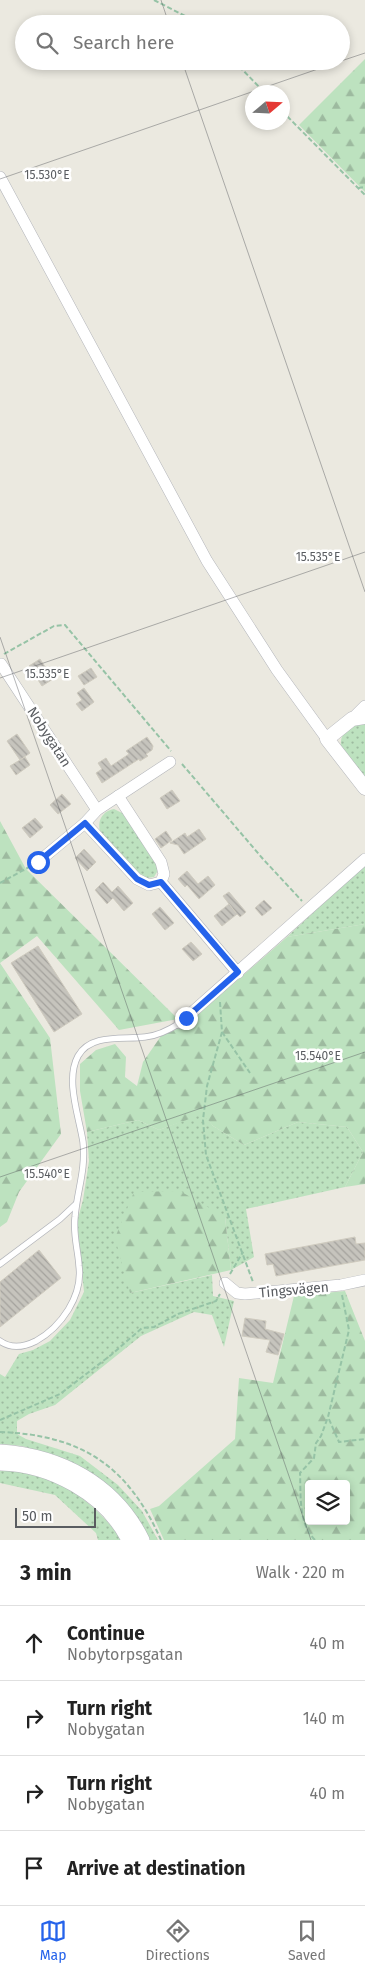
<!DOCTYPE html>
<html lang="en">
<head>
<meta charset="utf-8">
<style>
  body { margin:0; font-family:"Fira Sans",sans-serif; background:#f6f6f6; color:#222 }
  .controls { position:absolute; right:15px; bottom:15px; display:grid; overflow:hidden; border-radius:5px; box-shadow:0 2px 8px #0003 }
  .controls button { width:45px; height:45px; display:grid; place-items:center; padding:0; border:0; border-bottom:1px solid #e0e0e0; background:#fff; color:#222; font:25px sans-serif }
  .compass { position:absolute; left:245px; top:85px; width:45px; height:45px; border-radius:50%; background:#fff; box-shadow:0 2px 8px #0003; rotate:71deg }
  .scale { position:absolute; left:15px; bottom:12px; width:81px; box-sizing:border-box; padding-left:5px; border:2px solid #595c60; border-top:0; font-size:14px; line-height:18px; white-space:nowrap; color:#595c60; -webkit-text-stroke:4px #fff; paint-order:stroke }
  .stop { position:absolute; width:15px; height:15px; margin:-11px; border:4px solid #2563eb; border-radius:50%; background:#fff }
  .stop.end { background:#2563eb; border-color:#fff; box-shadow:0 1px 5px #0008 }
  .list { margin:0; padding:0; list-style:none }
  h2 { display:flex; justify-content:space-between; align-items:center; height:65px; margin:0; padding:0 20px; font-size:21px }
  h2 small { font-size:16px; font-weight:400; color:#767676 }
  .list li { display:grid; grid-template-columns:32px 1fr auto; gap:15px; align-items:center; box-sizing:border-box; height:75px; padding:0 20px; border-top:1px solid #e0e0e0 }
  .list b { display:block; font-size:19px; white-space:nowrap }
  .list p { margin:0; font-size:16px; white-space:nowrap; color:#767676 }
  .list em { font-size:16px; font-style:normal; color:#767676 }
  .icon { flex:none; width:28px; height:28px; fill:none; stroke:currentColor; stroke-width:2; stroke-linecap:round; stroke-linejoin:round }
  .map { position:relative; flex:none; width:365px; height:1540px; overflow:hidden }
  .search { position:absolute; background:#fff; box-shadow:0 2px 8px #0003; left:15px; right:15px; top:15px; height:55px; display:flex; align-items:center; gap:12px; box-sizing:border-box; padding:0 18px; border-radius:28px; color:#767676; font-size:19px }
  .sheet { height:365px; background:#fff }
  nav { display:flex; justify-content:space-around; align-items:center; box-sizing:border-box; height:70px; border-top:1px solid #e0e0e0; background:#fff; font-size:14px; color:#767676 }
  nav a { display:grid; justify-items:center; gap:2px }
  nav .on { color:#2563eb }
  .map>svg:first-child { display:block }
</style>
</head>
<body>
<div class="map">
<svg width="365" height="1540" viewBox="0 0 365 1540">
  <defs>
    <pattern id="grass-dots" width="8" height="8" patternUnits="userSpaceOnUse" patternTransform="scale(1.25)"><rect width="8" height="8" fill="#bde2bf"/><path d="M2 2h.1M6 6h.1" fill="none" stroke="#9dba9f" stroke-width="1.8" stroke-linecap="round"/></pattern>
    <pattern id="forest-firs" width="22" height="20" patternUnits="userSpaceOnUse" patternTransform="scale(1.25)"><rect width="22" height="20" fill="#bde2bf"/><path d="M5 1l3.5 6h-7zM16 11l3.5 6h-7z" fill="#9dba9f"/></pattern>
    <pattern id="building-back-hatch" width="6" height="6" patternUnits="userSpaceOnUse" patternTransform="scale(1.25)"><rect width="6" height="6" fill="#c6c4bd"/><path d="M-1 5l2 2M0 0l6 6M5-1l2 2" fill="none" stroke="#a4a29d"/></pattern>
  </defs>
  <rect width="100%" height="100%" fill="#ebe9e0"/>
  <g fill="url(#grass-dots)">
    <path d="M365,723V779L341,746C339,732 352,724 365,723Z"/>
    <path d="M114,809L124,814L151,854L158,868L157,872L154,877L147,878L140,874L101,834C96,822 102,811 114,809Z"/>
    <path d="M365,865V924L287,937Z"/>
    <path d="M203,1113L213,1126L244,1145L298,1122L347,1127L363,1152L345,1187L246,1209L254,1257L231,1270L225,1217L130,1293L212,1275L213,1296L234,1301L224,1347L212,1315L194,1312L141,1336L55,1405L29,1414L17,1421V1434L26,1439L80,1456L118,1485L142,1511L158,1540H150L94,1476L76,1464L56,1456L22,1446L0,1444V1374L5,1377L19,1354L33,1350L50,1341L70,1320L84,1292L77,1222L83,1200L89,1161L87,1132L138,1120L159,1130Z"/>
    <path d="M0,1469C53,1472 92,1498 122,1540H98L96,1533L55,1495L0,1483Z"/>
  </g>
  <g fill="url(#forest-firs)" fill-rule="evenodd">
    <path d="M365,59V192L299,125Z"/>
    <path d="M0,821L26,869L178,1019L119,1030L37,936L0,963L50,1038L61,1134L19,1192L7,1222L0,1227Z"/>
    <path d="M365,924V1184L345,1187L363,1152L347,1127L298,1122L244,1145L213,1126L203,1114L159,1130L138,1120L87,1132L80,1091V1064L96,1050L115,1044L126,1057L125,1077L137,1086L143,1062L161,1036L186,1025L287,937Z"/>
    <path d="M180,1191L225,1217L231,1270L130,1293L115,1238L134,1192Z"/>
    <path d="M345,1291L365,1341V1540H164L150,1509L159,1506L235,1439L239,1378L273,1383L294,1296ZM309,1484H346V1521H309Z"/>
  </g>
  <g fill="url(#building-back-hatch)" stroke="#cfcbbf">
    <path d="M40,659L53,679L42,686L29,666Z"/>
    <path d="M91,668L97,677L84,685L78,676Z"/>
    <path d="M84,688L94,702L82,711L76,704L82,700L77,693Z"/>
    <path d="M17,734L30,753L20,760L7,741Z"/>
    <path d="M147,737L153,746L152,750L146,754L148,756L140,761L139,759L102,783L96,773L102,769L98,763L106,758L111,766L129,754L126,751Z"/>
    <path d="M25,757L30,765L16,775L10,766Z"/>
    <path d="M172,790L180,801L167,809L160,798Z"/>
    <path d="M62,794L71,804L58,814L50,805Z"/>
    <path d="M35,818L43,827L30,838L22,828Z"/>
    <path d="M199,829L206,839L184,854L178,845L170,843L185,833L187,837Z"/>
    <path d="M166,831L172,840L161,848L155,839Z"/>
    <path d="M84,849L96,862L87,871L75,858Z"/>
    <path d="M187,871L198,884L208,876L215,885L199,899L187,885L185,887L178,879Z"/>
    <path d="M103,882L112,892L118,886L133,903L124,911L113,898L107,904L95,890Z"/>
    <path d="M229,892L246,912L240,917L237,914L222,926L214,916L229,904L236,913L223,896Z"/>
    <path d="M264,900L272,908L262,916L255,908Z"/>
    <path d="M160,907L174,923L165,930L152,914Z"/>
    <path d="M191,942L202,954L193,961L182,949Z"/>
    <path d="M38,946L82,1014L54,1032L11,963Z"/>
    <path d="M355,1237L356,1244L365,1243V1260L276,1276L273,1264L267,1265L265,1254Z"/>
    <path d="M39,1250L61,1278L0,1327V1282Z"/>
    <path d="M245,1318L266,1321L265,1329L284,1334L278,1355L266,1352L270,1340L242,1336Z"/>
  </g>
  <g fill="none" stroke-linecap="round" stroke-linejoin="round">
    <g stroke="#b3b5ba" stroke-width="7">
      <g id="service">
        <path d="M0,1264L60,1219L76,1204"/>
        <path d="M0,1341C11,1349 24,1347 36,1341C61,1327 83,1296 79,1266C78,1249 73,1236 75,1217C77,1191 86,1170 83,1142C79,1116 65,1080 78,1056C91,1033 124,1040 145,1037C158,1036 169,1030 180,1023"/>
      </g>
    </g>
    <g stroke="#b3b5ba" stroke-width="12">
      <g id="minor">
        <path d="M0,177L207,561L277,670L327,739"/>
        <path d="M1,664L97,810"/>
        <path d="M352,719L365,706"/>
        <path d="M85,823L137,879L149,885L161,882L164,874L161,862L118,796"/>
        <path d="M38,862L85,823L97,810L170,762"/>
        <path d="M161,882L238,973"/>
        <path d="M180,1023L365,859"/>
        <path d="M225,1283L237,1293L245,1294L341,1285L365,1280"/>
      </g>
    </g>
    <g stroke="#b3b5ba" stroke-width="15">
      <path id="tertiary" d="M365,717L352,719L327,739L365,788"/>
    </g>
    <g stroke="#b2b4ba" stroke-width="16">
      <g id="secondary">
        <path d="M0,1452C60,1456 114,1484 142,1540"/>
        <path d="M0,1463C51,1464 106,1494 129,1540"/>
      </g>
    </g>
    <g stroke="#96c3a6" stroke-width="2" stroke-dasharray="5 2.5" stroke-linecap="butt">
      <path d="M154,0L185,16L194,24"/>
      <path d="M234,61L264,92"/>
      <path d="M282,111L365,195"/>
      <path d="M358,188L365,187"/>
      <path d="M4,654L54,626L65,625L171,751"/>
      <path d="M182,764L263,859L302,901"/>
      <path d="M0,883L29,867"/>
      <path d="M220,1002L222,1032L207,1086L203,1120L206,1155L253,1282"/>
      <path d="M222,1032L250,1073"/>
      <path d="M230,1274L243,1252"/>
      <path d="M342,1295L349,1330L328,1417L339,1442L365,1439"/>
      <path d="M0,1420L60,1394L111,1355L142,1328L154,1327L178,1314L216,1301L220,1294"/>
      <path d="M0,1432C82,1435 128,1466 161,1540"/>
      <path d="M315,1540C298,1523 301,1495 300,1473L314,1458L316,1443L321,1436L328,1417"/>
    </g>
    <use href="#service" stroke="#fff" stroke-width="5.5"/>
    <use href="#minor" stroke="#fff" stroke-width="11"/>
    <use href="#tertiary" stroke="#fff" stroke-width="14"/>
    <use href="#secondary" stroke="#fff" stroke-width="15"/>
  </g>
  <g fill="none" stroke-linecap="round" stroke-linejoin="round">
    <path stroke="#2563eb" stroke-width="6" d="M38,862L85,823L137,879L149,885L161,882L238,972L186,1018"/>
  </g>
  <path fill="none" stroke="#595c60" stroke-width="1" stroke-opacity="0.45" d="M161,0L169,24M182,61L365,592M341,61L365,53M0,179L341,61M0,637L311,1540M0,678L365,552M0,1177L365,1052"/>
  <g text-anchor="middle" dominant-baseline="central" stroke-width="5" stroke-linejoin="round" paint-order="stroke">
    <g font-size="14" fill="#595c60" stroke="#fff">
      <text transform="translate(49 737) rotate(57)">Nobygatan</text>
      <text transform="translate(294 1290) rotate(-5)">Tingsvägen</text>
    </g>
  </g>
  <g font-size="12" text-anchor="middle" fill="#595c60" stroke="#fff" stroke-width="5" stroke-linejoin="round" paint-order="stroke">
    <text x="47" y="179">15.530°E</text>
    <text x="318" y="561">15.535°E</text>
    <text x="47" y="678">15.535°E</text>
    <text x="318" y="1060">15.540°E</text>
    <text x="47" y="1178">15.540°E</text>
  </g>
</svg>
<div class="controls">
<button><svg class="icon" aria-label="layers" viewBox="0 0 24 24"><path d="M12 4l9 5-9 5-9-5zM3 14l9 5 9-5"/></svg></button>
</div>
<svg class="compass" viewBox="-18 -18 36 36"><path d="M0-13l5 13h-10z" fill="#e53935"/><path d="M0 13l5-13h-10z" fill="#767676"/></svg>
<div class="scale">50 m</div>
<div class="stop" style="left:38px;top:862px"></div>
<div class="stop end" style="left:186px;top:1018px"></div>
<div class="search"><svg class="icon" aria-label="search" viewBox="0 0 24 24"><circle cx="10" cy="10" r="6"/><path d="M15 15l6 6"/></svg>Search here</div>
</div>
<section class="sheet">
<h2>3 min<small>Walk · 220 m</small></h2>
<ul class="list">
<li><svg class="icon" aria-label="ahead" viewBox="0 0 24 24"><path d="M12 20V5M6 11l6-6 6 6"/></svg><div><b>Continue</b><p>Nobytorpsgatan</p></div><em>40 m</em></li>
<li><svg class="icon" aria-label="right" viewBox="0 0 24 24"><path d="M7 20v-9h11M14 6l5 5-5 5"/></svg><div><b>Turn right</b><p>Nobygatan</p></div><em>140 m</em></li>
<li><svg class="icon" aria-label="right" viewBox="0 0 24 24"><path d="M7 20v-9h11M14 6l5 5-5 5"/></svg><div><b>Turn right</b><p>Nobygatan</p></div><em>40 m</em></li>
<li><svg class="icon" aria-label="arrive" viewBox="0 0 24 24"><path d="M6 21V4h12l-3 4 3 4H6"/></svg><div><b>Arrive at destination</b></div></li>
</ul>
</section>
<nav>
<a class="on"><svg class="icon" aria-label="map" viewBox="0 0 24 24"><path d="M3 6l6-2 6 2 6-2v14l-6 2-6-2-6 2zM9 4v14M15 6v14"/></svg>Map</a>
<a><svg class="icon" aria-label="directions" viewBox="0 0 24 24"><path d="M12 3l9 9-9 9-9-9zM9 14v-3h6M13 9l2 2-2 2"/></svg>Directions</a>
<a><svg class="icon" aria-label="saved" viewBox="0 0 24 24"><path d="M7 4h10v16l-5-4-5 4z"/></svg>Saved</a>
</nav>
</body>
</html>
